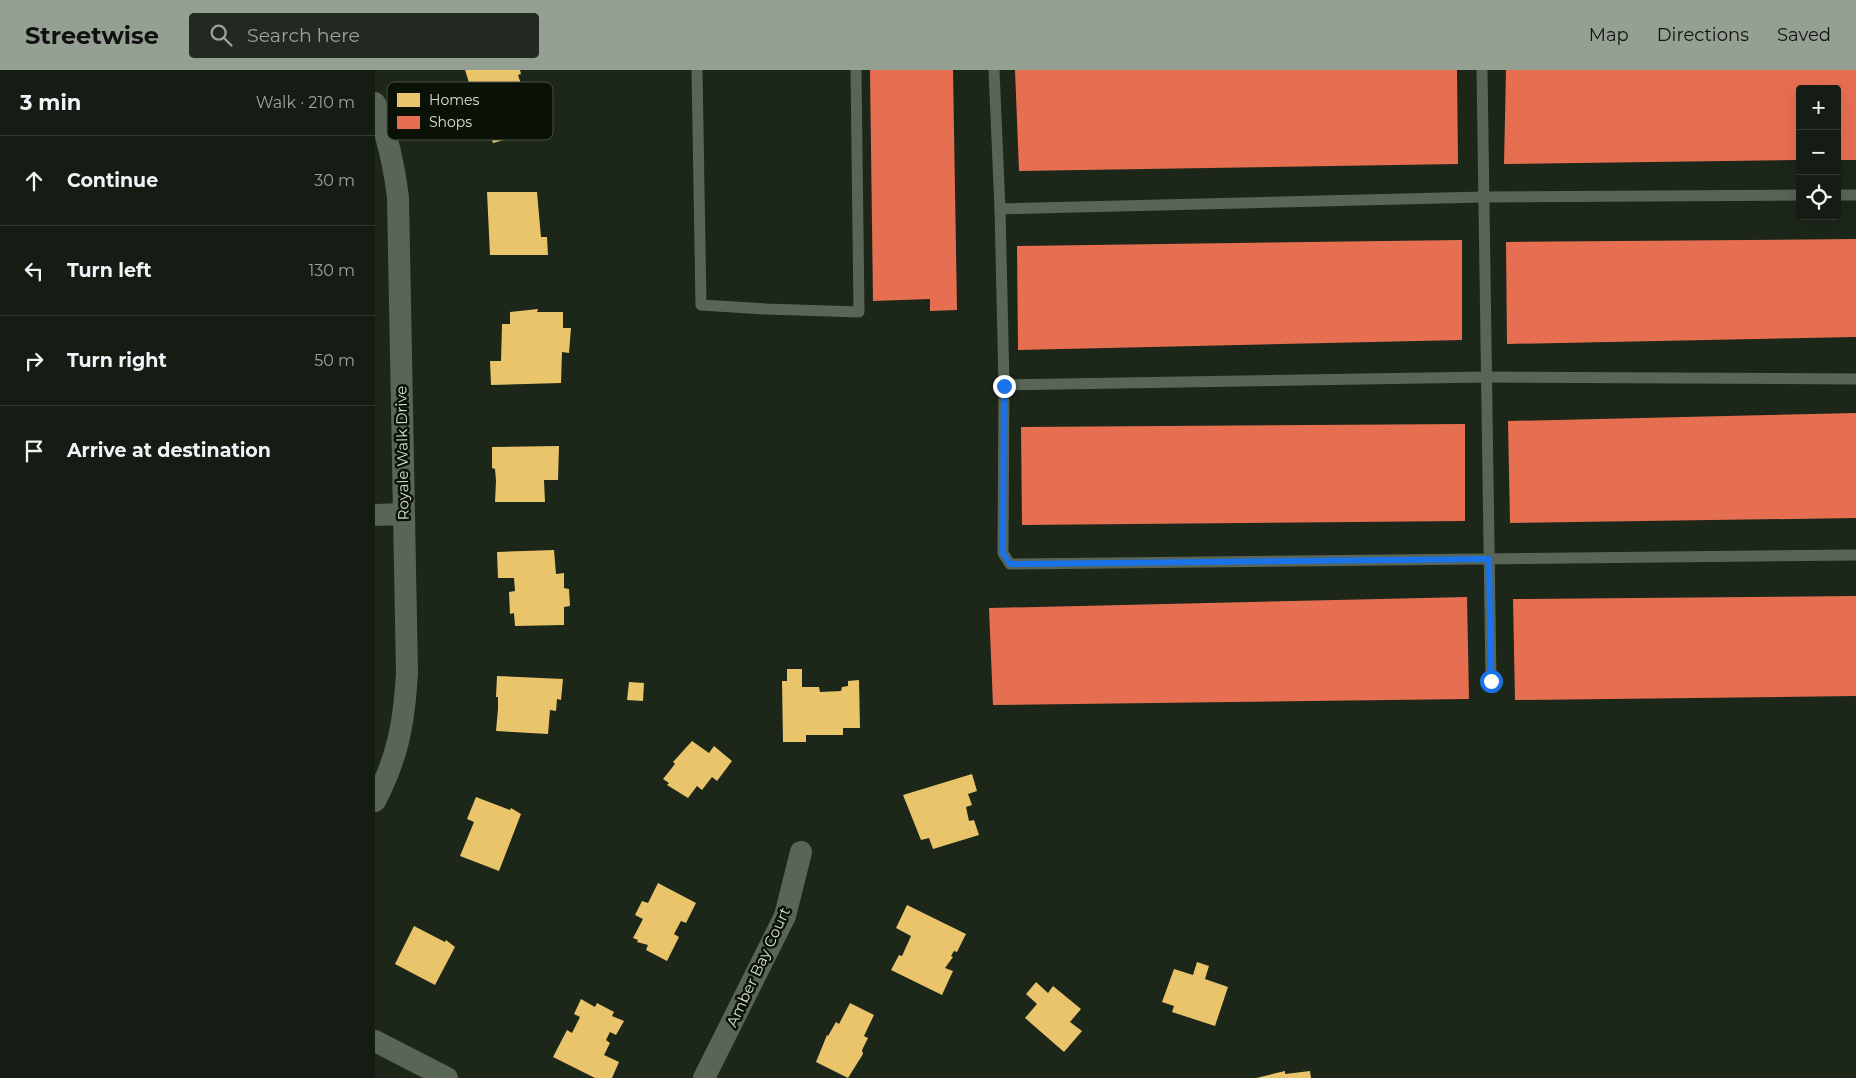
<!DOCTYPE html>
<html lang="en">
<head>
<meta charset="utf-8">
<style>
  body { margin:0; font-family:Montserrat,sans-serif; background:#222921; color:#f1f3f6 }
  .controls { position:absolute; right:15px; top:15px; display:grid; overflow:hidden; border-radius:5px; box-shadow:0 5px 20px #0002 }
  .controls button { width:45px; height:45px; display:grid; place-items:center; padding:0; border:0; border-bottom:1px solid #343a33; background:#151c13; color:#f1f3f6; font:25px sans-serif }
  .stop { position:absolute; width:15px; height:15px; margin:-11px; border:4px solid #1a73e8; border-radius:50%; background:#fff }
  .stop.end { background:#1a73e8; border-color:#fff; box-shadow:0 1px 5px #0008 }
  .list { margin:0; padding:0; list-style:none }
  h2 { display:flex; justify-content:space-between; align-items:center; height:65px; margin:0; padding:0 20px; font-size:21px }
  h2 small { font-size:16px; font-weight:400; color:#9da1a0 }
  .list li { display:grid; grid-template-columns:32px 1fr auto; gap:15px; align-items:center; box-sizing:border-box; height:90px; padding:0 20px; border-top:1px solid #343a33 }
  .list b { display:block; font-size:19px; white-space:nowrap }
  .list em { font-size:16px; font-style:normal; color:#9da1a0 }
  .icon { flex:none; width:28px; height:28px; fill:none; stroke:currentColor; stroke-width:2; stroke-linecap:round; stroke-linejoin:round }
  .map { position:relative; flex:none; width:1481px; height:1008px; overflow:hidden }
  header { display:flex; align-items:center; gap:30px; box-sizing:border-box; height:70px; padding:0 25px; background:#94a091; color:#111 }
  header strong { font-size:24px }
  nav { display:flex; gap:28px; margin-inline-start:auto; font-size:18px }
  .search { width:350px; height:45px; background:#222921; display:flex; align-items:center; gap:12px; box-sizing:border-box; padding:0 18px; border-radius:5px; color:#9da1a0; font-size:19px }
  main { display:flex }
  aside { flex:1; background:#151c13 }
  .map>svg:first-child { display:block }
</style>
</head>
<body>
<header>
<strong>Streetwise</strong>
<div class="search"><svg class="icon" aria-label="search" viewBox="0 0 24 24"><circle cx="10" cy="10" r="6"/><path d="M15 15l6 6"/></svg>Search here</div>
<nav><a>Map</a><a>Directions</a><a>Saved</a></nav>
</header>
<main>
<aside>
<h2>3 min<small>Walk · 210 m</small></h2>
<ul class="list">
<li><svg class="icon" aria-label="ahead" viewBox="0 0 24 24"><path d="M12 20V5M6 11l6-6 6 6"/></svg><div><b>Continue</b></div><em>30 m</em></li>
<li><svg class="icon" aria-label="left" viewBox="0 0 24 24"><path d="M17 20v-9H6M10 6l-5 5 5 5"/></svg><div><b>Turn left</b></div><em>130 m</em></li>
<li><svg class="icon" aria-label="right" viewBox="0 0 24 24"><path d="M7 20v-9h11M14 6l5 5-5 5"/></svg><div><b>Turn right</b></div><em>50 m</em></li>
<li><svg class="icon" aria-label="arrive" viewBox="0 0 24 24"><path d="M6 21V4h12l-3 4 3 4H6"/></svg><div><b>Arrive at destination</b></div></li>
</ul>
</aside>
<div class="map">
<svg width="1481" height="1008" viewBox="0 0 1481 1008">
  <rect width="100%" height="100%" fill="#1c2619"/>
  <g fill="#e9c46a">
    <path d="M90,0H145L146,4L143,5L148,20L155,18L159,31L145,35L154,63L118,73L112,54L103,57L97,36L93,37L89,22L96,19Z"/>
    <path d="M112,122H162L166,167H172L173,185H115Z"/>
    <path d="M163,239L162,242H188V258H196L194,283L187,282L186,313L116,315L115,291H126L127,254H135V242Z"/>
    <path d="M184,376L183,410H169L170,432H120L121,411L120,399L117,398V377Z"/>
    <path d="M179,480L181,504L189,503V518L194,519L195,536L189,537V555L140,556L139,543L135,544L134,522L140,521L139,508H123L122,482Z"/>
    <path d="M412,599H427V617H444L445,622L466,621L467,617L473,616V611L484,610L485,658H468V665H431V672H408L407,611H412Z"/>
    <path d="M122,606L188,609L186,630L182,629L181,641L175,640L173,664L121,661L123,639V627H121Z"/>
    <path d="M254,612L269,613L268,631L252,630Z"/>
    <path d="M317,671L334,683L339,676L357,691L342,711L337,707L327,720L322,716L313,728L292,715L294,713L288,709L300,694L298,692Z"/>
    <path d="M597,704L602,721L593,724L597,735L591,737L594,751L599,750L604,765L558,779L554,768L546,770L528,725Z"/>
    <path d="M101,727L135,740L136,738L146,744L124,801L85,786L99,752L92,749Z"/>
    <path d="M283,813L321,833L311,853L306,851L299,864L304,867L292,891L271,880L273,875L262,872L263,870L258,868L268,849L260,845L267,831L273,833Z"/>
    <path d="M532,835L591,864L582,882L579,881L576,886L578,887L570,898L578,901L567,925L516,900L524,885L527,886L536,866L521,858Z"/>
    <path d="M39,856L70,872L71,870L80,877L60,915L20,894Z"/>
    <path d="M822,892L834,896L830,909L853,917L840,956L797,942L799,936L787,932L799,899L818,905Z"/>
    <path d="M661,912L673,923L678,916L706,939L695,952L707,961L689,982L650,948L662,934L651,924Z"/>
    <path d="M206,929L220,937L222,933L239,942L237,946L249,951L241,965L235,962L231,970L235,973L229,985L244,992L237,1008H220L178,987L192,960L197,963L205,947L199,944Z"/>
    <path d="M475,933L499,945L489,966L493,968L487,980L488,984L473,1008L441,992L452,965L453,966L461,952L464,954Z"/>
    <path d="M910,1001V1004L935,1001L936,1008H881Z"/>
  </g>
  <g fill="#e76f51">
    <path d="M495,0H578L582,240L555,241V229L498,231Z"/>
    <path d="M640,0H1082L1083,94L644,101Z"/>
    <path d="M1131,0H1481V90H1462V19H1425V90L1129,94Z"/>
    <path d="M1481,169V267L1132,274L1131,172Z"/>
    <path d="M1087,170V270L643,280L642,176Z"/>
    <path d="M1481,343V448L1135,453L1133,351Z"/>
    <path d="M1090,354V451L647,455L646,357Z"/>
    <path d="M1481,526V626L1140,630L1138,529Z"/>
    <path d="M1092,527L1094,629L618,635L614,538Z"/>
  </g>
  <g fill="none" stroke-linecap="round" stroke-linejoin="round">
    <g stroke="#596556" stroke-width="11">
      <path d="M322,0L326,235L391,239L484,242L481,0"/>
      <path d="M619,0L625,139L1109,127L1425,125"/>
      <path d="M1107,0L1116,611"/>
      <path d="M1462,125H1481"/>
      <path d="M625,139L629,315"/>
      <path d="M1481,309L1111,307L629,315L628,483L635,494L1481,485"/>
    </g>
    <g stroke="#596556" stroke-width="22">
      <path d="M0,33C12,64 19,94 23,127L32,603C29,653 23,687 0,731"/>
      <path d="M0,445L28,444"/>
      <path d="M0,971L72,1008"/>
      <path d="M329,1008L410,846L426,782"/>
    </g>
  </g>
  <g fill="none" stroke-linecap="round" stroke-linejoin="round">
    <path stroke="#1a73e8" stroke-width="6" d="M629,316L628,483L635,494L1114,489L1116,611"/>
  </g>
  <g text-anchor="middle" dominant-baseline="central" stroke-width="5" stroke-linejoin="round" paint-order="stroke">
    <g font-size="15" fill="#d5e1d1" stroke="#0a1207">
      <text transform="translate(27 383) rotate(-91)">Royale Walk Drive</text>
      <text transform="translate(383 897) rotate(-65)">Amber Bay Court</text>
    </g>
  </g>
  <rect x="12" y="12" width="166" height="58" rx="8" fill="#0a1207" stroke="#475044" stroke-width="1"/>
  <rect x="22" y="23" width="23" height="14" fill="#e9c46a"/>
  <rect x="22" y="46" width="23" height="13" fill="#e76f51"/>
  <g font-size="14" fill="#d5e1d1">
    <text x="54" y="35">Homes</text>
    <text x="54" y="57">Shops</text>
  </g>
</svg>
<div class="controls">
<button>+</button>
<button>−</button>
<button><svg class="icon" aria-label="locate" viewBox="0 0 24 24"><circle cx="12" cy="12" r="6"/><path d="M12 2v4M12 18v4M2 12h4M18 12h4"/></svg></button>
</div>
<div class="stop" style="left:1116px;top:611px"></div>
<div class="stop end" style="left:629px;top:316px"></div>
</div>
</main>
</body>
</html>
